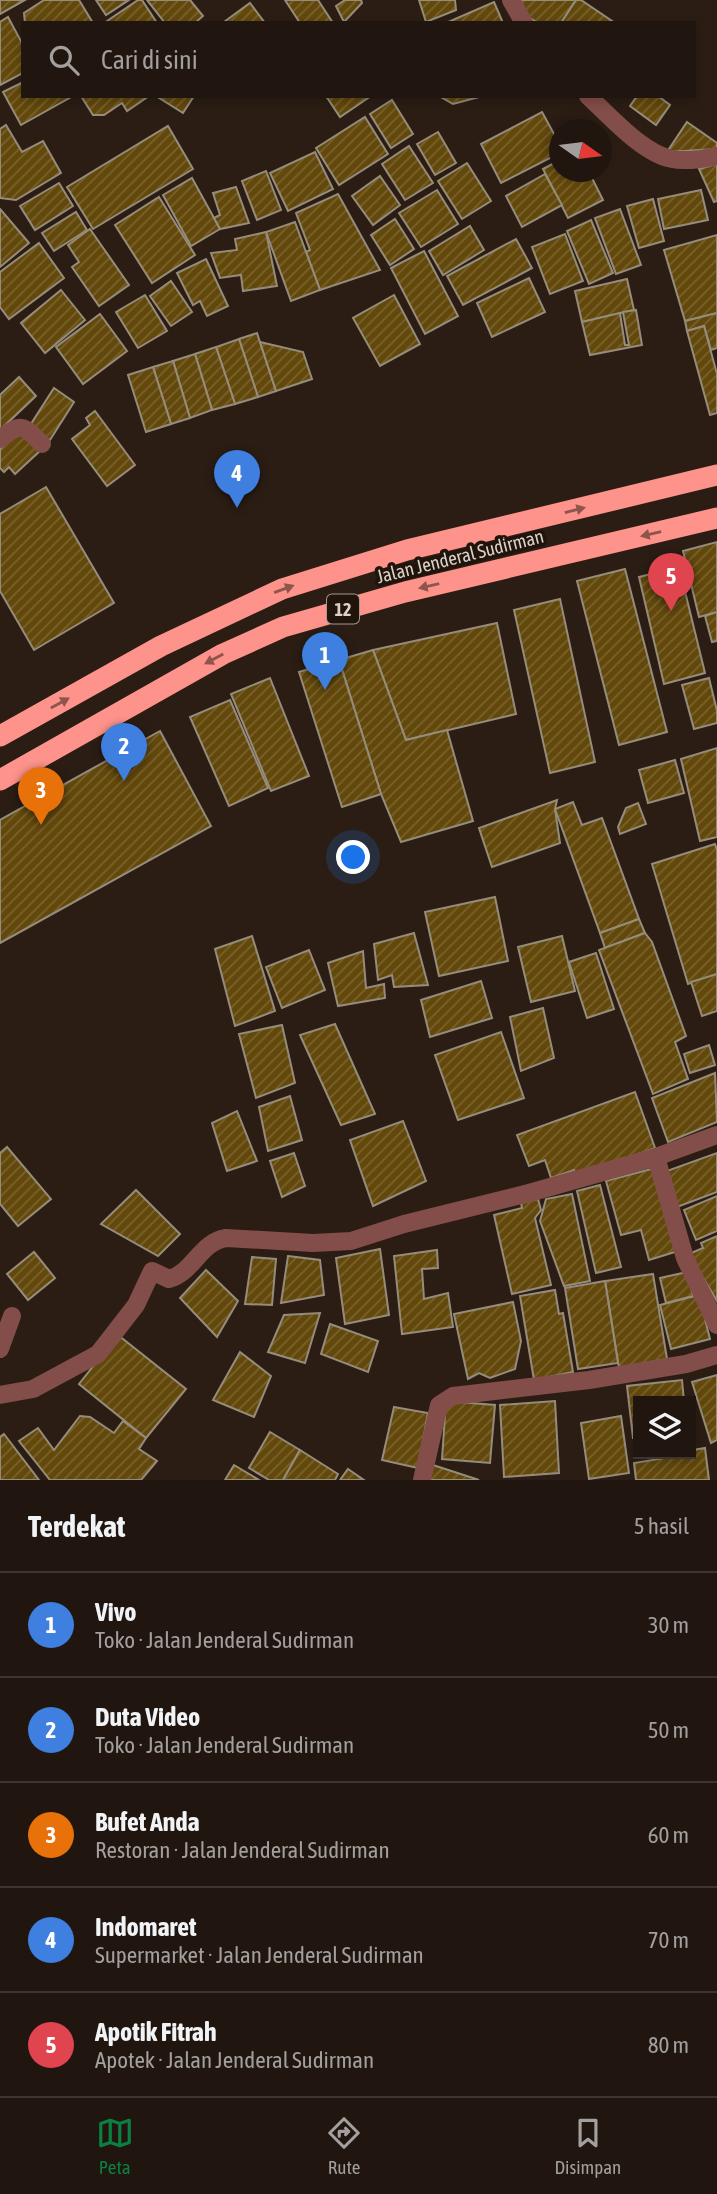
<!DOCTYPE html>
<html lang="id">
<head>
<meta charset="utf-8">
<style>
  body { margin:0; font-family:"Asap Condensed",sans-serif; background:#2d231d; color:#f1f3f6 }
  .controls { position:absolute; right:21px; bottom:21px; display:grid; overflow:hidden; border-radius:0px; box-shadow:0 4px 10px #0003 }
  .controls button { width:63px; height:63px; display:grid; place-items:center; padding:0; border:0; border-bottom:2px solid #3d352f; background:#20160f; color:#f1f3f6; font:35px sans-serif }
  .compass { position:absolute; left:549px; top:119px; width:63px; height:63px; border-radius:50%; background:#20160f; box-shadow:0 4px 10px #0003; rotate:104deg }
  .you { position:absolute; left:354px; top:858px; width:24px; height:24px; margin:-18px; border:5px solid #fff; border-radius:50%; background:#1a73e8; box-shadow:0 0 0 10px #1a73e833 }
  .badge { display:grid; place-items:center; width:46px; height:46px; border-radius:50%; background:#0b8043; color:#fff; font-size:23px; font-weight:700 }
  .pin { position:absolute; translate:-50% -58px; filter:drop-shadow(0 2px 4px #0008) }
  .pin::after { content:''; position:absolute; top:37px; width:24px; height:21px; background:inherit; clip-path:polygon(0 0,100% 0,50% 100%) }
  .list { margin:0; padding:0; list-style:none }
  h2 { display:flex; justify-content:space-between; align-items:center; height:91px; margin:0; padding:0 28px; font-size:30px }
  h2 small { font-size:23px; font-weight:400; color:#a29f9e }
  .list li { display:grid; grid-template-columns:46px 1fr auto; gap:21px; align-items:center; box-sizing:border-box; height:105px; padding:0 28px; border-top:2px solid #3d352f }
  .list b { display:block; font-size:26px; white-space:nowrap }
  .list p { margin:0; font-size:23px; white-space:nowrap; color:#a29f9e }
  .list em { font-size:23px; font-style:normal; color:#a29f9e }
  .icon { flex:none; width:38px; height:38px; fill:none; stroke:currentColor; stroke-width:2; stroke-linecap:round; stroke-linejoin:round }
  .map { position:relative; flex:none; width:717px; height:1480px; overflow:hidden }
  .search { position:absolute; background:#20160f; box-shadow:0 4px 10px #0003; left:21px; right:21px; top:21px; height:77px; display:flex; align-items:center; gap:18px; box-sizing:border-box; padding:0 24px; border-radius:0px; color:#a29f9e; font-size:26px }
  .sheet { height:616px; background:#20160f }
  nav { display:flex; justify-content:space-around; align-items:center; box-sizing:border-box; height:98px; border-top:2px solid #3d352f; background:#20160f; font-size:19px; color:#a29f9e }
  nav a { display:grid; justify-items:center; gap:4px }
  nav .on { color:#0b8043 }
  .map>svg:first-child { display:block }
</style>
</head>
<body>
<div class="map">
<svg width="717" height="1480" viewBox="0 0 717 1480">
  <defs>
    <pattern id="building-hatch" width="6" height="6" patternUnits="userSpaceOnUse" patternTransform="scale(1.75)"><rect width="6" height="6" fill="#63480b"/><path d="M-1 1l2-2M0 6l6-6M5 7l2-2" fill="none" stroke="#79622d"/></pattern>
  </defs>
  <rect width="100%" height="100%" fill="#2b1d14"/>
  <g fill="url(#building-hatch)" stroke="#958c7b" stroke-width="2">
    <path d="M0,0H25L0,14Z"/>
    <path d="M44,0H79L93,23H25L24,13Z"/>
    <path d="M96,0H129L106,15Z"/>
    <path d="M138,0H142L157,23H108L107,21Z"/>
    <path d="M147,0H190L203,16L195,23H165Z"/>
    <path d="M285,0H318L333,23H300Z"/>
    <path d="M345,0H361L362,3L344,22L336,6Z"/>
    <path d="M419,0H455L456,10L426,22Z"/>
    <path d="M520,0H576L561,23H538L524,14Z"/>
    <path d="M576,0H581L615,23H561Z"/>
    <path d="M494,2L503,23H446Z"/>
    <path d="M250,3L265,23H224V22Z"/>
    <path d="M8,17L23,45V73L0,85V22Z"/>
    <path d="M23,82V96H73L21,125L3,92Z"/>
    <path d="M81,96H149L127,111L122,103L104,115H93Z"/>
    <path d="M156,96H194L183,113Z"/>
    <path d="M326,96H371L340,117Z"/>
    <path d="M439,96H483L453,104Z"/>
    <path d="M637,96H658L670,105L656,125L630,106Z"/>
    <path d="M392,100L413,134L391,148L370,114Z"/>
    <path d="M542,112L560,145V153L501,183L481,144Z"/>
    <path d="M365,117L388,154L339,185L316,148Z"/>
    <path d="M687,122L717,143V149L667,152Z"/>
    <path d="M6,125L22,152L43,141L61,173L16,200L0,198V129Z"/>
    <path d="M168,126L193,169L93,229L67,187Z"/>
    <path d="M438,132L456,163L435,175L417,144Z"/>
    <path d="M409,146L433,183L405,200L382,164Z"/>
    <path d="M315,152L333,189L288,211L270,173Z"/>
    <path d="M560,160V172H589L603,200L568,218L543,169Z"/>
    <path d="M467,163L491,201L462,219L438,181Z"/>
    <path d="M717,164V201L714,202L699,169Z"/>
    <path d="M266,171L281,210L257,220L242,181Z"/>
    <path d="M545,174L562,205L522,227L506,196Z"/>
    <path d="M380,176L400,205L373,225L352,196Z"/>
    <path d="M192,178L220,229L191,246L163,195Z"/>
    <path d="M59,183L73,206L35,230L20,206Z"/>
    <path d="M236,187L249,223L220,229L214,218L220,215L213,193Z"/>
    <path d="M437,190L458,224L421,247L399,213Z"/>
    <path d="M701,190L708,220L664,229L658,199Z"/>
    <path d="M338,194L380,270L320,290L306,252L310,250L296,213Z"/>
    <path d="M159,197L195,255L152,283L115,225Z"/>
    <path d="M653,199L664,241L639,248L627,206Z"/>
    <path d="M0,209L29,243L0,267Z"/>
    <path d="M620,209L641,265L616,274L595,218Z"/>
    <path d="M76,212L87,230L54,251L42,233Z"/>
    <path d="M395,219L414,249L390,265L371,235Z"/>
    <path d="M591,220L613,273L589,284L567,231Z"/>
    <path d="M295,222L320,290L291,301L266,232Z"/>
    <path d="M470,226L484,250L443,275L429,251Z"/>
    <path d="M90,229L129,285L99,306L72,267L79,262L68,245Z"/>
    <path d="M266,232L277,286L243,291L241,275L220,278L211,253L237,250L235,239Z"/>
    <path d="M565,234L583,281L550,294L532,247Z"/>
    <path d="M717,235V313L685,321L664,250Z"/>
    <path d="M516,239L532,268L463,305L447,276Z"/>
    <path d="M39,243L64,278L9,319L0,307V272Z"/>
    <path d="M424,251L458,316L425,334L391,268Z"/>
    <path d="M206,259L228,306L207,316L200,301L193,305L177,273Z"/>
    <path d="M529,278L545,312L492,337L477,303Z"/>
    <path d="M627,279L634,310L582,322L575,291Z"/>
    <path d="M171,281L192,312L171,326L150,296Z"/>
    <path d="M61,290L85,320L45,353L21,323Z"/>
    <path d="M145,295L167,331L138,348L116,312Z"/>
    <path d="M394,295L420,344L380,366L353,318Z"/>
    <path d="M636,310L642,345L590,355L582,322L620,313L625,345H629L623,312Z"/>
    <path d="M717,313V348L711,350L704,326L687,331L685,321Z"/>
    <path d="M100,314L127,351L83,384L56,347Z"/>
    <path d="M704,326L717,374V413L710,415L687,331Z"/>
    <path d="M257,333L276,391L258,397L239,339Z"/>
    <path d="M239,339L258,397L235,404L216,347Z"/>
    <path d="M260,342L303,352L312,379L276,391Z"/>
    <path d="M216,347L235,404L212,410L195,354Z"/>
    <path d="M195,354L212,410L190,418L173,361Z"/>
    <path d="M173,361L190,418L171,424L153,367Z"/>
    <path d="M153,367L171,424L146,432L128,375Z"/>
    <path d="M19,377L36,396L0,430V395Z"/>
    <path d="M54,388L74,402L50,440L29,427Z"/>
    <path d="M95,411L135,465L107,486L72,439L90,425L86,418Z"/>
    <path d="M18,432L42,449L15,474L9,467L4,472L0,468V449Z"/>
    <path d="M46,487L114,603L34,650L0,591V514Z"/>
    <path d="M717,542V612L699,617L683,551Z"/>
    <path d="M679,567L705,673L664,684L639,577Z"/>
    <path d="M625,569L667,732L619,745L577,581Z"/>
    <path d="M560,599L595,762L550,773L514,610Z"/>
    <path d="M717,612V641L712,642L705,616Z"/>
    <path d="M497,623L516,714L406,740L373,650Z"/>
    <path d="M373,650L406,740L447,730L473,821L401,842L381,794L339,660Z"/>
    <path d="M339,660L381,794L342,807L299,672Z"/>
    <path d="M270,678L309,776L271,791L231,694Z"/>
    <path d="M709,678L717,711V723L694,729L682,685Z"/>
    <path d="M230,700L268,788L229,806L190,717Z"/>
    <path d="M160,731L211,826L0,943V820Z"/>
    <path d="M717,748V837L700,841L681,759Z"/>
    <path d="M675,760L684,793L648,803L639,770Z"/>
    <path d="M557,800L555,809L560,843L492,867L479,828Z"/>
    <path d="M573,802L582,825L602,818L639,919L600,933L555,809Z"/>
    <path d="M638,803L646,824L620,834L618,827L626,808Z"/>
    <path d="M715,844L717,850V974L688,984L652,864Z"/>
    <path d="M495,897L508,961L439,976L425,912Z"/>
    <path d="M639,919L645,933L605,948L600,933Z"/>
    <path d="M414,933L428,985L394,987L392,975L378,980L374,944Z"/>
    <path d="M645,933L652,942L686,1036L675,1042L688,1079L653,1094L599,950Z"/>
    <path d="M252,936L275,1011L235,1026L215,949Z"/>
    <path d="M562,936L575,991L531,1002L518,947Z"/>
    <path d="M309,950L325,990L282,1008L266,967Z"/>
    <path d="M363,951L366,988L384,984L385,998L338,1006L328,963Z"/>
    <path d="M596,953L614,1009L587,1018L569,962Z"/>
    <path d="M717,974V1011L702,1016L691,982Z"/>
    <path d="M481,981L492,1018L430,1037L421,1000Z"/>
    <path d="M543,1008L554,1058L521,1071L510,1017Z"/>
    <path d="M335,1024L375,1114L341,1125L300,1035Z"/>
    <path d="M282,1025L295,1083L256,1098L239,1034Z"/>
    <path d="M501,1032L524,1098L458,1120L435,1055Z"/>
    <path d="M709,1045L715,1065L690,1073L684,1054Z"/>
    <path d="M715,1073L717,1122L668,1142L652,1098Z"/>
    <path d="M635,1092L655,1148L576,1177L574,1170L551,1178L545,1160L529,1166L517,1135Z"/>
    <path d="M290,1096L302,1140L268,1151L259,1107Z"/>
    <path d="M237,1111L257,1161L227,1171L212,1123Z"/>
    <path d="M403,1121L426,1181L373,1206L350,1140Z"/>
    <path d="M7,1147L51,1199L18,1226L0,1204V1153Z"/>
    <path d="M294,1153L305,1186L282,1197L270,1161Z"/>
    <path d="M717,1153V1192L677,1207L664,1172Z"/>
    <path d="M655,1168L678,1251L649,1260L641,1230L621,1235L606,1181Z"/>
    <path d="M600,1185L621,1267L596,1273L577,1191Z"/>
    <path d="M136,1190L180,1234L158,1256L101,1224Z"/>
    <path d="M572,1194L590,1281L564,1286L540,1221L546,1199Z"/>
    <path d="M717,1196V1231L696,1240L684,1210Z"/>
    <path d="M538,1199L541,1210L535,1218L551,1285L512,1294L494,1215L522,1208L521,1203Z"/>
    <path d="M717,1236V1301L689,1254L703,1248L701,1243Z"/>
    <path d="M380,1249L389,1315L345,1324L336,1258Z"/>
    <path d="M437,1250L438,1268L422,1269L424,1299L448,1293L453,1327L402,1334L394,1256Z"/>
    <path d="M34,1252L55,1278L28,1300L7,1274Z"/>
    <path d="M288,1256L320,1260L324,1295L281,1303Z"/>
    <path d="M252,1257L276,1259L272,1305L245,1304Z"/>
    <path d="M206,1270L238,1301L217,1337L180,1298Z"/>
    <path d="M687,1272L693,1296L666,1303L660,1278Z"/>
    <path d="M653,1274L667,1359L619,1368L605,1281Z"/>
    <path d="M605,1281L618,1363L578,1369L565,1288Z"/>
    <path d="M555,1290L559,1314L563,1313L573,1372L534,1380L520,1296Z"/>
    <path d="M699,1295L710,1339L671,1349L660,1305Z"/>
    <path d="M513,1302L521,1341L515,1369L490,1378L479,1373L468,1379L454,1314Z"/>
    <path d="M320,1313L305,1363L268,1352L284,1315Z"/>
    <path d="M330,1324L378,1341L368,1372L321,1354Z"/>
    <path d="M118,1335L186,1389L146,1438L79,1384Z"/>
    <path d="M240,1352L271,1376L254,1417L213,1400Z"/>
    <path d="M717,1375V1440L711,1443L692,1382Z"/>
    <path d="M682,1380L684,1401H638V1438H633L627,1386Z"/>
    <path d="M446,1401L495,1405L490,1463L442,1459Z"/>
    <path d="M555,1401L559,1473L504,1477L500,1405Z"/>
    <path d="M394,1407L428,1413L418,1468L382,1460Z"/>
    <path d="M80,1416L90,1417L114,1433L123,1421L146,1438L139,1449L157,1461L141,1480H50L19,1441L38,1428L54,1450Z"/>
    <path d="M621,1416L629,1473L589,1479L581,1423Z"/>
    <path d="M270,1432L300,1450L283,1480H269L249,1468Z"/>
    <path d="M4,1434L39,1480H0V1437Z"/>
    <path d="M691,1436L693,1450L705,1448L709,1480H636L634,1463L665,1458V1454H691Z"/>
    <path d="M300,1450L338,1474L335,1480H283Z"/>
    <path d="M234,1465L259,1480H225Z"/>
    <path d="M433,1465L479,1480H428Z"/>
    <path d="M348,1469L364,1480H340Z"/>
  </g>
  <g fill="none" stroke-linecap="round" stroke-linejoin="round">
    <g stroke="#834e49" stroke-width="18">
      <path d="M511,0L524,23"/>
      <path d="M588,96C610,116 643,154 672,159C687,162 703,159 717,156"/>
      <path d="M0,439C22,422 23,425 42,444"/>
      <path d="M656,1157L685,1258L717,1325"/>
      <path d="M0,1349L12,1316"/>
      <path d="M0,1395L33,1389L98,1354L136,1305L152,1271L169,1279C193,1273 200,1242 226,1238L313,1243L351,1241L404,1224L529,1193L656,1157L717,1135"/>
      <path d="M422,1480L439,1405L453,1396L589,1380L686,1364L717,1355"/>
    </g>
    <g stroke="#fd938b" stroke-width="21">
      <path d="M0,736L161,646L282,589L407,550L717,475"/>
      <path d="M0,780L223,654L283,627L405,592L717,518"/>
    </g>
  </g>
  <defs><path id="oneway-solid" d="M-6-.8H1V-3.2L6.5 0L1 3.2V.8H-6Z" transform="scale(1.75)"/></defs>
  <g fill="#8f544b">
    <use href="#oneway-solid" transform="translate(575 510) rotate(-14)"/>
    <use href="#oneway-solid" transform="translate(651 534) rotate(167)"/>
    <use href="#oneway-solid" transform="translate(429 586) rotate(167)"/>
    <use href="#oneway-solid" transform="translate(284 589) rotate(-20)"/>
    <use href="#oneway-solid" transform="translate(214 659) rotate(152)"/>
    <use href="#oneway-solid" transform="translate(60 703) rotate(-29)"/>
  </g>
  <g text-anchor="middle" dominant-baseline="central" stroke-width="7" stroke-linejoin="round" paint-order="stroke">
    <rect fill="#21140b" stroke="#a39992" stroke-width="2" x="327" y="594.5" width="32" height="29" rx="5"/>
    <g font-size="18" font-weight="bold" fill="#dbd2cc">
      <text x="343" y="609">12</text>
    </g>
    <g font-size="19" fill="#dbd2cc" stroke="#21140b">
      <text transform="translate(460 556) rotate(-14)">Jalan Jenderal Sudirman</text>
    </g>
  </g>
</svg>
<div class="controls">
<button><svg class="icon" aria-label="layers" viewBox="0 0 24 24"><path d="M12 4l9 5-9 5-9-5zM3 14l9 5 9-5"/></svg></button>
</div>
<svg class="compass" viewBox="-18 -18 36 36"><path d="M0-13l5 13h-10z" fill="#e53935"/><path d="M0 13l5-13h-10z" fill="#a29f9e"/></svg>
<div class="you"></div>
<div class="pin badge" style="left:325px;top:690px;background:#3f7fe0">1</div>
<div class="pin badge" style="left:124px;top:781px;background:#3f7fe0">2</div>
<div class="pin badge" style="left:41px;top:825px;background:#e8710a">3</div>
<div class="pin badge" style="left:237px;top:508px;background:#3f7fe0">4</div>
<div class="pin badge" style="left:671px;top:611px;background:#e0444e">5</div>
<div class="search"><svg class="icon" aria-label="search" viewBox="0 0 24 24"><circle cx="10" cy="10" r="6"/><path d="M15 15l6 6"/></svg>Cari di sini</div>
</div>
<section class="sheet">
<h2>Terdekat<small>5 hasil</small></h2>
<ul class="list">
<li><span class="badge" style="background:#3f7fe0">1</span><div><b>Vivo</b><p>Toko · Jalan Jenderal Sudirman</p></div><em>30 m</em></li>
<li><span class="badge" style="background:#3f7fe0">2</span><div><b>Duta Video</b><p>Toko · Jalan Jenderal Sudirman</p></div><em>50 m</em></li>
<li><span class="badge" style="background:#e8710a">3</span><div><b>Bufet Anda</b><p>Restoran · Jalan Jenderal Sudirman</p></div><em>60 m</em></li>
<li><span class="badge" style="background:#3f7fe0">4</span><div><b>Indomaret</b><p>Supermarket · Jalan Jenderal Sudirman</p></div><em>70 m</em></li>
<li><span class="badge" style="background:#e0444e">5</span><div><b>Apotik Fitrah</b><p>Apotek · Jalan Jenderal Sudirman</p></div><em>80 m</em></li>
</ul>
</section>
<nav>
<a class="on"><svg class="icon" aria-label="map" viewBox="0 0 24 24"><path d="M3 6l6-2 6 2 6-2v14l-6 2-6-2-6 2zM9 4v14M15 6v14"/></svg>Peta</a>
<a><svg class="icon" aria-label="directions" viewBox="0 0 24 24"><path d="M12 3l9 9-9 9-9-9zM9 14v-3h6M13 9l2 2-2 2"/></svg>Rute</a>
<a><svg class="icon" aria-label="saved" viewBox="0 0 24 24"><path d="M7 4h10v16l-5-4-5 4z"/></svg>Disimpan</a>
</nav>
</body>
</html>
